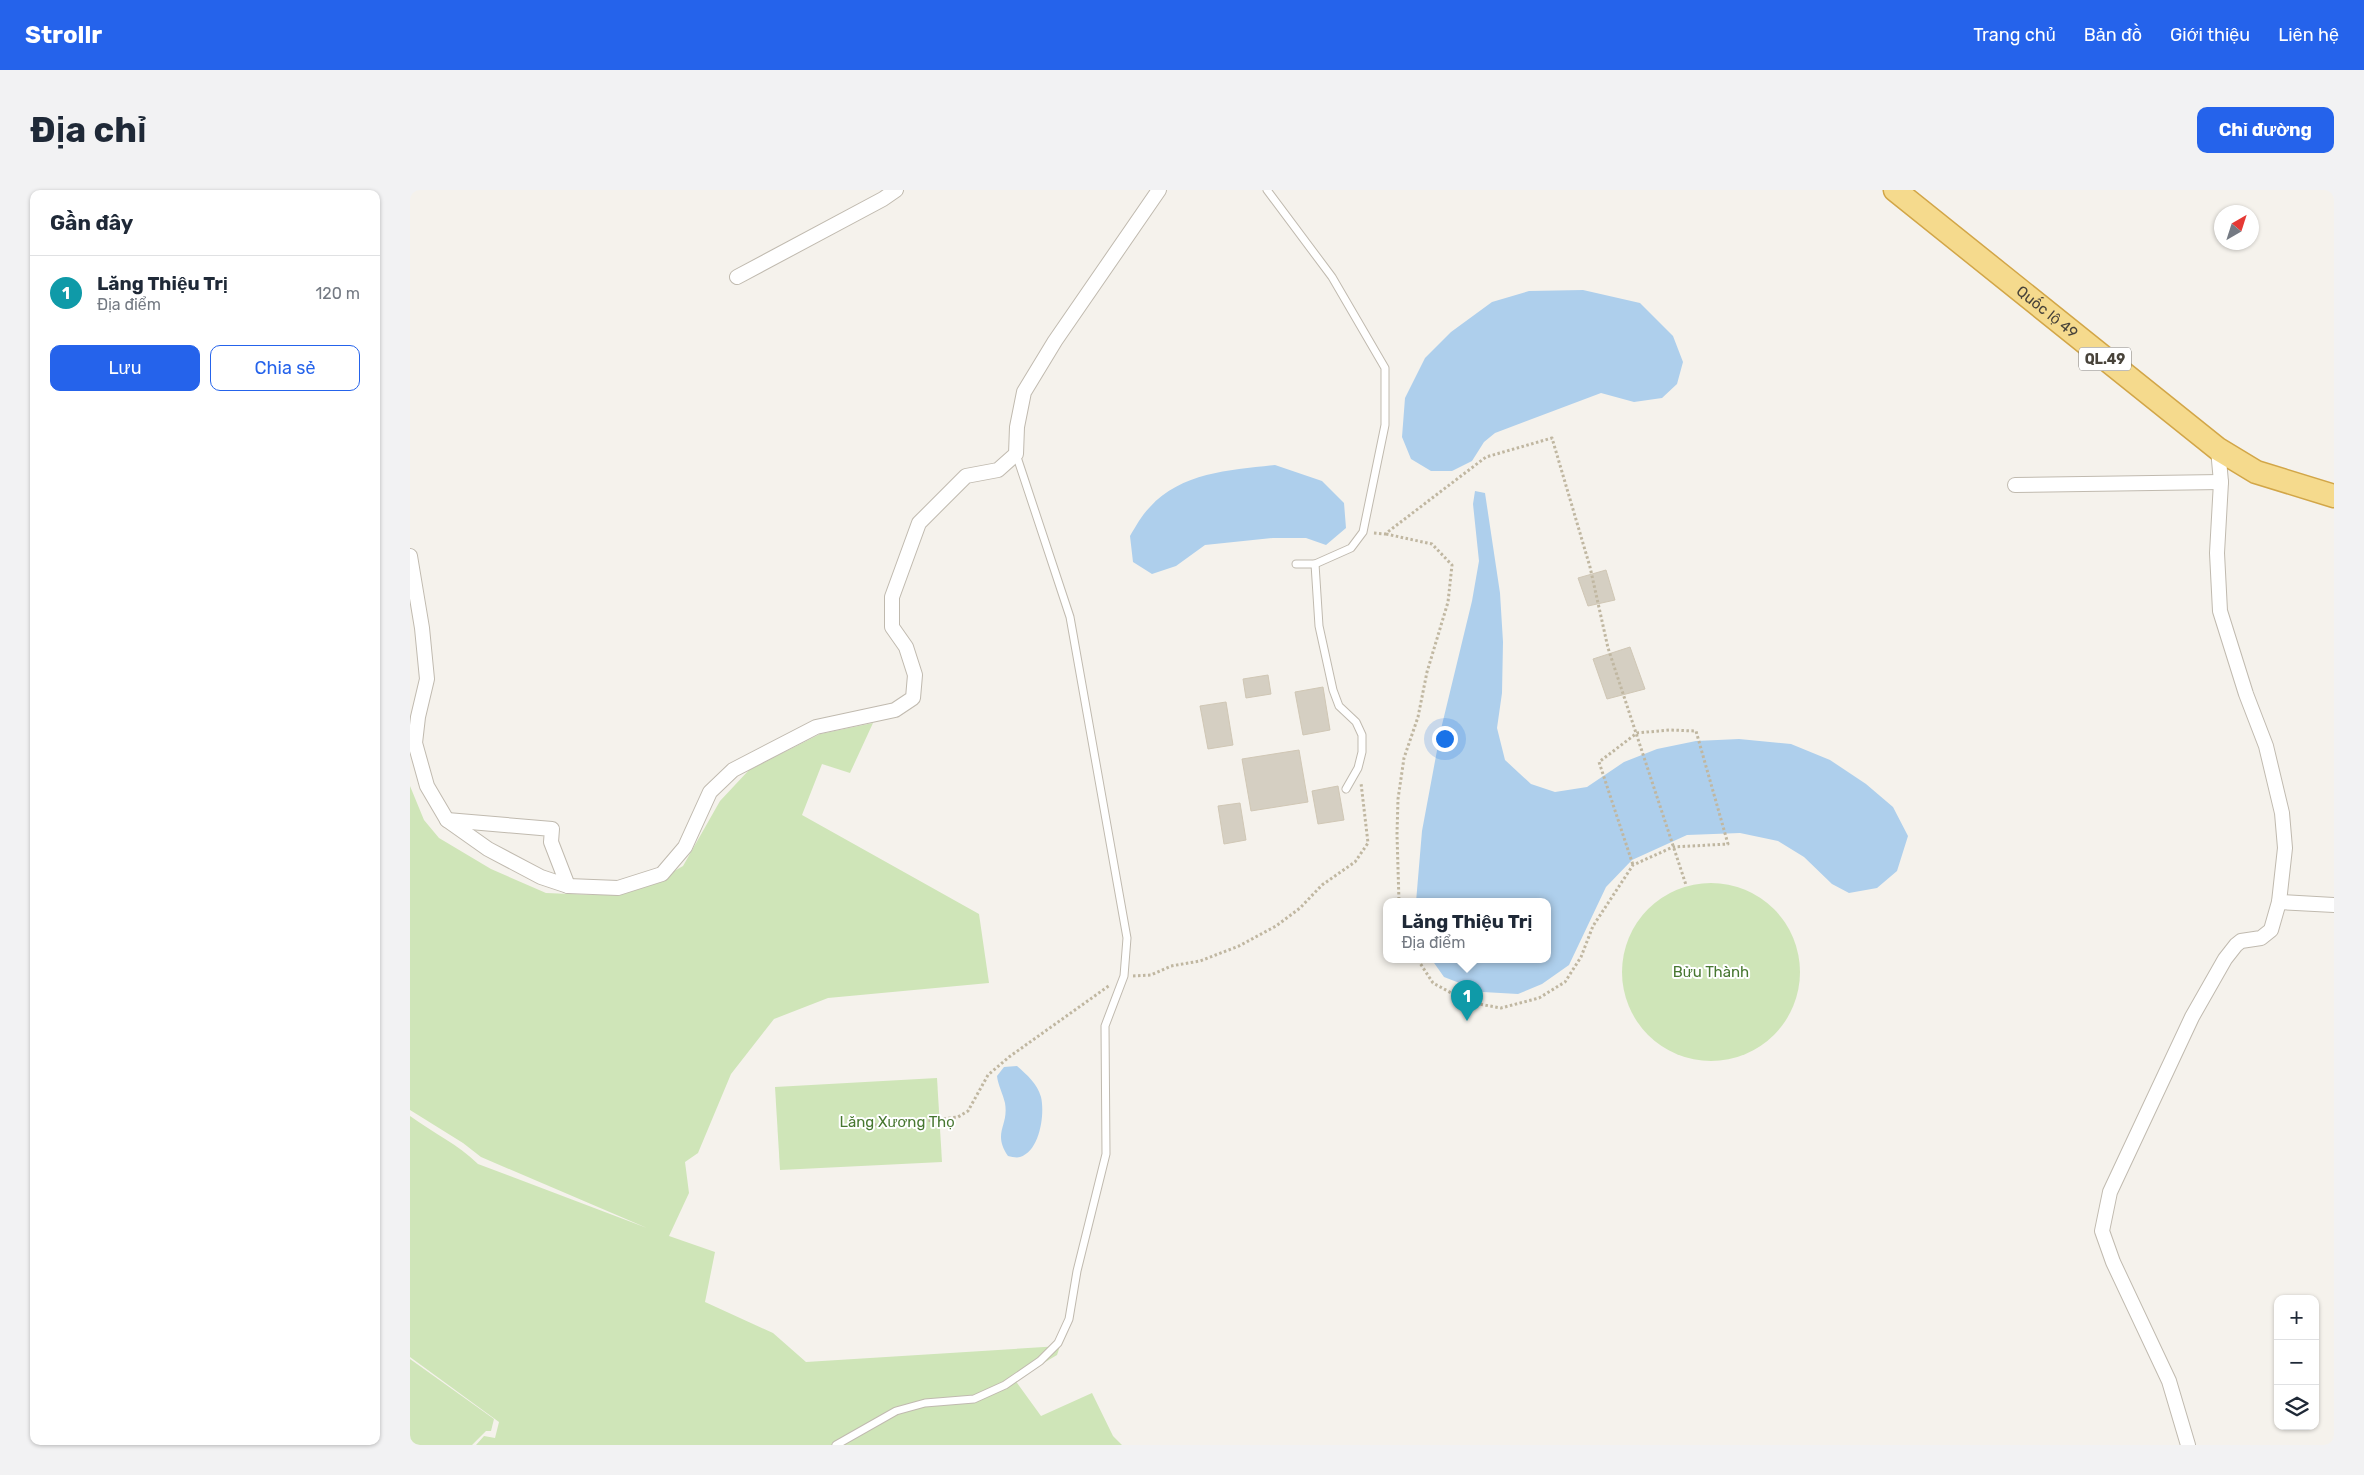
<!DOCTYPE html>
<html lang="vi">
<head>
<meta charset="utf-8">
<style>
  body { margin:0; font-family:Rubik,sans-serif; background:#f2f2f3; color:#1f2937 }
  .controls { position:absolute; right:15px; bottom:15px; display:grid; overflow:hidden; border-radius:10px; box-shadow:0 1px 4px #0004 }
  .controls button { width:45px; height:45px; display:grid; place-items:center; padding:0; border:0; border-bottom:1px solid #e0e1e3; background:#fff; color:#1f2937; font:25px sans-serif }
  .compass { position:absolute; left:1804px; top:15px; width:45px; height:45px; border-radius:50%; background:#fff; box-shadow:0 1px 4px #0004; rotate:39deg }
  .you { position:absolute; left:1034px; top:548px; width:18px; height:18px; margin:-12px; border:4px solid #fff; border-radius:50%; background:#1a73e8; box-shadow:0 0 0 8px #1a73e833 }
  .badge { display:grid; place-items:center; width:32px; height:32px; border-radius:50%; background:#2563eb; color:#fff; font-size:16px; font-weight:700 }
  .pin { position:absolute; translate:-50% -41px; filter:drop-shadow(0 1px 2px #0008) }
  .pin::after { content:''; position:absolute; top:26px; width:18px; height:15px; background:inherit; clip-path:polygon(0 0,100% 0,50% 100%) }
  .popup { position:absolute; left:973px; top:708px; width:168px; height:65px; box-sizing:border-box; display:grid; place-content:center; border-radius:10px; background:#fff; filter:drop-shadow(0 1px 4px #0005); font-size:16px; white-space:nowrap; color:#747a83 }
  .popup b { font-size:19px; color:#1f2937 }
  .popup::after { content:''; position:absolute; left:50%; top:100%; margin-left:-10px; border:10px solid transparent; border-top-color:#fff }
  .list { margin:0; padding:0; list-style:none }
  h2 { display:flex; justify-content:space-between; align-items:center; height:65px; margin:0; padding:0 20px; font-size:21px }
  h2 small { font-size:16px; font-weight:400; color:#747a83 }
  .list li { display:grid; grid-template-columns:32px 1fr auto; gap:15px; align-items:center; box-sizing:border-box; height:75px; padding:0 20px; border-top:1px solid #e0e1e3 }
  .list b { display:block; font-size:19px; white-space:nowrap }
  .list p { margin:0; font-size:16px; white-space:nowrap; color:#747a83 }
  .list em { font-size:16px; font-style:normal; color:#747a83 }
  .actions { display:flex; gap:10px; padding:15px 20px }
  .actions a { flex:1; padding:11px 0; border:1px solid #2563eb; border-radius:10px; text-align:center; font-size:18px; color:#2563eb }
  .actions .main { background:#2563eb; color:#fff }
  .icon { flex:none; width:28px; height:28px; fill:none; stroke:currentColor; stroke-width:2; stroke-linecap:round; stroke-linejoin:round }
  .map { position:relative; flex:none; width:1924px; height:1255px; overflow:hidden; border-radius:10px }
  header { display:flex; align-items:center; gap:30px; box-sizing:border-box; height:70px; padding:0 25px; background:#2563eb; color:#fff }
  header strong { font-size:24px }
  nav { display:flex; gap:28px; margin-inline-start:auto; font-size:18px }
  .intro { display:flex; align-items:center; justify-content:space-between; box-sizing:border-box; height:120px; padding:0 30px }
  h1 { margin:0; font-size:35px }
  .button { padding:12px 22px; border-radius:10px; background:#2563eb; color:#fff; font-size:18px; font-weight:700 }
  main { display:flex; gap:30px; padding:0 30px }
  aside { flex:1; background:#fff; border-radius:10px; box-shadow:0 1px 4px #0004 }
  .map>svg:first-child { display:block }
</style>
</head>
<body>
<header>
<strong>Strollr</strong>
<nav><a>Trang chủ</a><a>Bản đồ</a><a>Giới thiệu</a><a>Liên hệ</a></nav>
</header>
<div class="intro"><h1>Địa chỉ</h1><a class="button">Chỉ đường</a></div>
<main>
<aside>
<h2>Gần đây<small></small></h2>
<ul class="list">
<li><span class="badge" style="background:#0f9aa8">1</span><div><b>Lăng Thiệu Trị</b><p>Địa điểm</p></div><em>120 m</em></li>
</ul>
<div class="actions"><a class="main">Lưu</a><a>Chia sẻ</a></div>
</aside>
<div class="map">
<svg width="1924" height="1255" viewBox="0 0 1924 1255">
  <rect width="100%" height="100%" fill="#f5f2ec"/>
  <g fill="#cfe5b8">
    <path d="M463,533L440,583L412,574L392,625L569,724L579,793L418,808L364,829L321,884L288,963L275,972L279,1003L259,1046L305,1062L295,1112L363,1143L396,1172L650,1156L647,1165L605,1190L631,1226L682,1203L703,1246L712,1255H66L74,1246L85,1248L89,1232L0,1167V926C23,943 48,954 68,974L237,1038L71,967L53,953L0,920V596L14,630L29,648L81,679L136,703L186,705L240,695L273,676L310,611L339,580L410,544Z"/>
    <circle cx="1301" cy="782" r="89"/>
    <path d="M527,888L532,972L370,980L365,897Z"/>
    <path d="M0,1169L84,1229L81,1241H76L62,1255H0Z"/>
  </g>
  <g fill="#aecfec">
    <path d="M1173,100L1230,113L1263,146L1273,172L1267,194L1252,208L1224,212L1191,203L1085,243L1074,252L1062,271L1042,281H1021L1001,269L992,247L995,208L1015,168L1041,142L1082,112L1119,101Z"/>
    <path d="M865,275L912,291L934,313L936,338L916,355L896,348H863L795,355L766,376L742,384L723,372L720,346C726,336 732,325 740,317C772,282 821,280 865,275Z"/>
    <path d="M1065,301L1075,303L1090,403L1093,452L1092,503L1087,538L1095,570L1121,594L1145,602L1177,597L1214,572L1247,559L1286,551L1329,549L1381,554L1420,570L1456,594L1483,617L1498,646L1487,681L1467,698L1439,703L1422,694L1394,667L1368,651L1330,643L1277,645L1222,670L1196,697L1159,775L1132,794L1108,804L1073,802L1034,787L1022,770H1137V712H1006L1012,641L1031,539L1062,411L1069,371L1063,314Z"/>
    <path d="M607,876C617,885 627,893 631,907C635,924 630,961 610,967C607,968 602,967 598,966C582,942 599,937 595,913C593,904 588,895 587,886L594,877Z"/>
  </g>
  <g fill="#d5cfc2" stroke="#d0c7b5">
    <path d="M1196,380L1205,410L1178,416L1168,388Z"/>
    <path d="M1220,457L1235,499L1197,509L1183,469Z"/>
    <path d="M858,485L861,504L836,508L833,489Z"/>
    <path d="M913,497L920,540L893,545L885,502Z"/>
    <path d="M816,512L823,555L798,559L790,516Z"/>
    <path d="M889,560L898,612L841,621L832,569Z"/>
    <path d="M928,596L934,630L908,634L902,601Z"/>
    <path d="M830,613L836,650L814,654L808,616Z"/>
  </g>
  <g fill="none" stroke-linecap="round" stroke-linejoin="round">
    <g stroke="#c0baaf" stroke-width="9">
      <g id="service">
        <path d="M857,0L922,87L975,178V235L953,342L941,358L905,374H886"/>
        <path d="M905,374L909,436L923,500L929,516L946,532L952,545V562L948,578L936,599"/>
        <path d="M426,1255L486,1221L515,1213L564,1209L595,1195L630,1171L648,1153L659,1129L667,1081L696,964L695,836L714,786L717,748L660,427L606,264"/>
      </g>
    </g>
    <g stroke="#c0baaf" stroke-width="16">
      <g id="minor">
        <path d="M327,87L473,9L486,0"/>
        <path d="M1605,295L1811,292"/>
        <path d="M0,366L12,438L17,489L8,527L5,553L17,596L37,630L78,659L131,687L158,696L208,698L252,684L275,657L300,602L323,580L406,537L485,520L503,508L505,485L496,457L482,437V407L509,333L556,286L588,280L606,264L607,237L614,202L645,151L749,0"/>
        <path d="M37,630L142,639L141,652L158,696"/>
        <path d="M1869,712L1924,715"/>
        <path d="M1778,1255L1759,1191L1703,1072L1692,1041L1700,1002L1782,827L1815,769L1826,755L1831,751L1851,748L1861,740L1869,712L1875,658L1872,623L1856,556L1836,504L1810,421L1807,363L1811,292L1808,259"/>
      </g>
    </g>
    <g stroke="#d2a648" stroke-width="25">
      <g id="trunk">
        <path id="s1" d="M1485,0L1808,259L1846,282L1924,306"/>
      </g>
    </g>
    <g stroke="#c0b7a1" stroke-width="3" stroke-dasharray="2.5 2.5" stroke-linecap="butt">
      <path d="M964,343L975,344L1076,267L1142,248L1180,377L1198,458L1276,695"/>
      <path d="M976,344L1022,354L1042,375L1038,412L1017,482L1008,527L994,568L988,609L987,644L989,712"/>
      <path d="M1008,770L1023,793L1058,812L1091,818L1129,808L1155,792L1171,767L1183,736L1223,675L1263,657L1318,654L1286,541L1259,540L1227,543L1189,572L1223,675"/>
      <path d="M723,786L741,785L761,776L790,771L829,756L866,736L890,718L912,695L945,672L958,653L951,593"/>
      <path d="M449,934L472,935L485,932L499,933L548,927L558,921L578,885L599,867L700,795"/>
    </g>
    <use href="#service" stroke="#fff" stroke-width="7"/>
    <use href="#minor" stroke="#fff" stroke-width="14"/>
    <use href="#trunk" stroke="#f5da8d" stroke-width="22"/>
  </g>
  <g text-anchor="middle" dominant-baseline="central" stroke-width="4" stroke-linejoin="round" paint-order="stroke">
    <rect fill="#fff" stroke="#7f7b75" stroke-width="1" x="1669" y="157.5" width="52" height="23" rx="4"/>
    <g font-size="14" font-weight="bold" fill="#48433a">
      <text x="1695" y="169">QL.49</text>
    </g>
    <g font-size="15" fill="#48433a" stroke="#fff">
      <text stroke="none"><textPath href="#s1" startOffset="195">Quốc lộ 49</textPath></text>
    </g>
    <g font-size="15" fill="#477730" stroke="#fff">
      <text x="1301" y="782">Bửu Thành</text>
      <text x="487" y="932">Lăng Xương Thọ</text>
    </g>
  </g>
</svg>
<div class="controls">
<button>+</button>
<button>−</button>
<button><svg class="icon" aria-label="layers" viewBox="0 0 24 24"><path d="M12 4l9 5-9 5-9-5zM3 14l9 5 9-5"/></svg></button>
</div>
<svg class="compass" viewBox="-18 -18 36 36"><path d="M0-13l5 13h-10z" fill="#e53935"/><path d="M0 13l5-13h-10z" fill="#747a83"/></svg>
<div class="you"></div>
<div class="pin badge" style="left:1057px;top:831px;background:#0f9aa8">1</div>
<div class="popup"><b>Lăng Thiệu Trị</b>Địa điểm</div>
</div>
</main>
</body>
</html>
